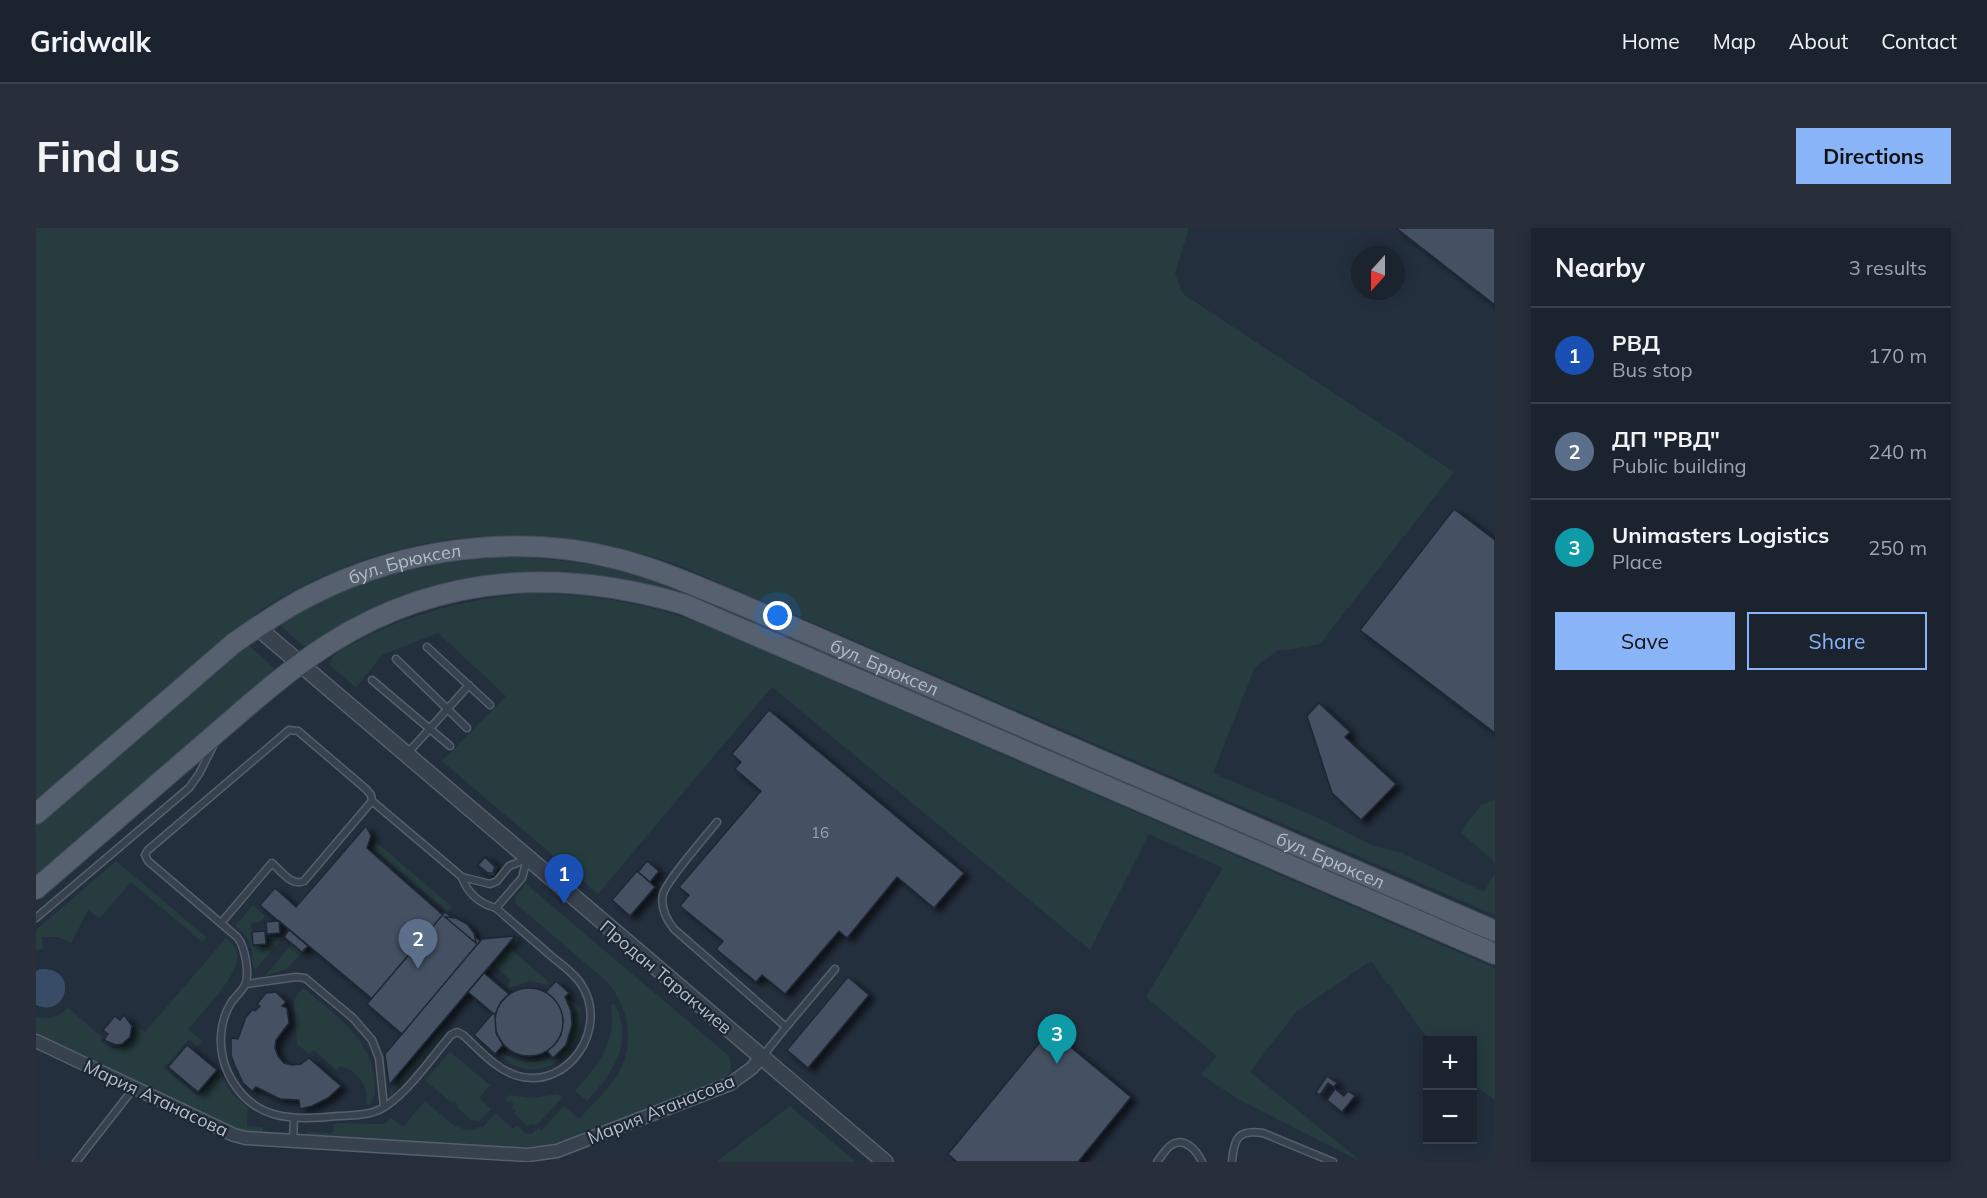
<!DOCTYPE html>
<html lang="en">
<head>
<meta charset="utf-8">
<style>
  :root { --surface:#1b232e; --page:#282f3a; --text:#f1f3f6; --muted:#a0a4aa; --line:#39404a; --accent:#8ab4f8 }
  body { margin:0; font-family:Mulish,sans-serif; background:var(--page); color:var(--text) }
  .controls { position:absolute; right:18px; bottom:18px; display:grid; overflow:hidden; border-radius:0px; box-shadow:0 3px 15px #0003 }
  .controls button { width:54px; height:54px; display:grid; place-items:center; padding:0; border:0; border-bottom:2px solid var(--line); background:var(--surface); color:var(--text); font:30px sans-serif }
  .compass { position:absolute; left:1315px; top:18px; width:54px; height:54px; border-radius:50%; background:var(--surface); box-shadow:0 3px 15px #0003; rotate:201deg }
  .you { position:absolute; left:742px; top:388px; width:21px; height:21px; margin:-15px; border:4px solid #fff; border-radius:50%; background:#1a73e8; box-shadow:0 0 0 9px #1a73e833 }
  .badge { display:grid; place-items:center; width:39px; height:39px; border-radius:50%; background:var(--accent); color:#fff; font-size:20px; font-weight:700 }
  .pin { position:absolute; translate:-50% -50px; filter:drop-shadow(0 2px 3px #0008) }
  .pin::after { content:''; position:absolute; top:32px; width:21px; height:18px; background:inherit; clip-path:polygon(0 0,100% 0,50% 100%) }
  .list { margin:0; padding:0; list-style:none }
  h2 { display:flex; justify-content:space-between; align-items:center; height:78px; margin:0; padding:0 24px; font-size:26px }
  h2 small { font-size:20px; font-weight:400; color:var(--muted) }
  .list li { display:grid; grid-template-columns:39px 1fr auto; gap:18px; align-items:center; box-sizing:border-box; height:96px; padding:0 24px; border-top:2px solid var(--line) }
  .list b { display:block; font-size:22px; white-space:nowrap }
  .list p { margin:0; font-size:20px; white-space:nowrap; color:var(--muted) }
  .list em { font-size:20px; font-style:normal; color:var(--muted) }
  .actions { display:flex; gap:12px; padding:18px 24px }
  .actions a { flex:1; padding:14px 0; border:2px solid var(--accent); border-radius:0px; text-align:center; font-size:21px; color:var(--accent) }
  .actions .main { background:var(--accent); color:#111 }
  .map { position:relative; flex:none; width:1459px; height:934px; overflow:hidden; border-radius:0px }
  header { display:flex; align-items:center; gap:36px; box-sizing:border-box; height:84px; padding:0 30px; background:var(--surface); border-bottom:2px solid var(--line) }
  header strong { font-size:28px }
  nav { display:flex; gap:33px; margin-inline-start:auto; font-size:21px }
  .intro { display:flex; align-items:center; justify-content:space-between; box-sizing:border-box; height:144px; padding:0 36px }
  h1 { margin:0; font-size:42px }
  .button { padding:15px 27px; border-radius:0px; background:var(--accent); color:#111; font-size:21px; font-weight:700 }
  main { display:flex; gap:36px; padding:0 36px }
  aside { flex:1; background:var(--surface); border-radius:0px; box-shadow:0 3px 15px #0003 }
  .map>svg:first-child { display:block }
  .green { fill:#263c3f }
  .water { fill:#394c67 }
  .building { fill:#455162; stroke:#1f2835; stroke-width:1.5; filter:url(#shadow) }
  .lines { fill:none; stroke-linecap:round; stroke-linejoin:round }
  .service-casing { stroke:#565f6c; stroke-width:9 }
  .minor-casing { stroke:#565f6c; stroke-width:15 }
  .tertiary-casing { stroke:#565f6c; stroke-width:18 }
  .primary-casing { stroke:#414a57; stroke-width:22 }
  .service { stroke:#38414e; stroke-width:6 }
  .minor { stroke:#38414e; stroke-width:12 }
  .tertiary { stroke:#38414e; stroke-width:15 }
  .primary { stroke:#56606e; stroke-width:20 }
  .labels { text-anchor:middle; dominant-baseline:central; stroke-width:4.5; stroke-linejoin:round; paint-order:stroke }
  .number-label { font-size:15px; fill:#98a1af }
  .street-label { font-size:18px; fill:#b4bcc9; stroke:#1d2633 }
</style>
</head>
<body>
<header>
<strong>Gridwalk</strong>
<nav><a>Home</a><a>Map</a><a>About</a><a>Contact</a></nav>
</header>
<div class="intro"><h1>Find us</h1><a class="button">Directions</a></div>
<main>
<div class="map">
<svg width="1459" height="934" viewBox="0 0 1459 934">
  <defs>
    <filter id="shadow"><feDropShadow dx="6" dy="4" stdDeviation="3" flood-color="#0009"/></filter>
  </defs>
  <rect width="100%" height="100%" fill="#242f3e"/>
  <g class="green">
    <path d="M0,0h1153l-14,45 8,21 271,178 -134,172 -32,6h-10l-23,17 -42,106 110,47 51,26 28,7 82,39 11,-19v42l-817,-350c-145,-49 -286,-38 -417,45l-225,193z"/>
    <path d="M468,329c57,1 112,9 166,28l575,247 -2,4 -598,-251 -54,-9 -54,-3 -230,73 -5,-1 -21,-19 3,-5c68,-41 142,-60 220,-64z"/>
    <path d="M494,365c59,1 113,9 169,30l796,345v132l-22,-16 -1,-44h-43l-58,-79 -75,51 -46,60 112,90 -126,-64 -35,-24 16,-18 -71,-59 77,-129 -74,-34 -59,116 -318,-263 -174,207 -156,-133 64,-65 -68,-63 -56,22 -26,33 -26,-23c1,-12 13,-16 23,-21 55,-31 114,-45 177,-51z"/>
    <path d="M208,417l6,1 26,24 -240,208v-53z"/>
    <path d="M1459,571v63l-35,-30 21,-27z"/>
    <path d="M340,614l76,65 -4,5 -77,-65z"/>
    <path d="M80,633l90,76 -4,5 -71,-60 -31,36 -12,-8 -17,33 -13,-6h-16l1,12 -7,1v-20z"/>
    <path d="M490,656l203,172c3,9 3,16 -4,23l-179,68 -20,1 -221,-12 2,-4 26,1 1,-8 3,-2 43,1h4l7,-6 12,9 22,-26 30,26 2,-2c8,7 14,7 24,1l1,2 14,-15 17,16 4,-4 8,8 6,1 8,-6 3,2 22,-24 15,13c12,-13 27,-27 37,-42 20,-31 14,-70 -10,-96l-90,-77 -1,-7z"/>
    <path d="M217,677l12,11 -5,6 -9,1 2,24 15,-1 -1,-9h17l-28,32c-6,-6 -3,-11 -4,-19 -2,-10 -8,-18 -17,-24z"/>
    <path d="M190,710c4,4 10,8 11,15 4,22 -36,60 -49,76l14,12 -4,5 -9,-7 -25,29 34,28 22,-25 12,23 16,13 -1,19 16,1v6l-15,-1 -22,-6 -190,-91v-18c13,3 23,0 32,-9l34,29 -2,3c16,16 35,5 34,-16l11,8z"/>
    <path d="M480,710l3,3 -7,9 37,32 -2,3 -17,-4 -21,7 -2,-2 4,-6 -14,-12 -5,5 -5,-4z"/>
    <path d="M256,716l10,8 -15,17 -22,7z"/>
    <path d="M266,761h3c28,25 66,49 69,90 1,10 3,17 -5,26l-3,-1c4,-17 -9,-34 -25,-38l-5,4 -22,-20 -5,4 -12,-10 -4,-43z"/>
    <path d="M530,768l15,13c5,33 -22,65 -57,60 -9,-2 -17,-8 -25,-13l3,-4c25,19 65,10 70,-24 2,-12 -4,-22 -6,-32z"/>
    <path d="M579,776c19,40 -2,68 -28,97l-12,-10c25,-28 41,-47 36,-86z"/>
    <path d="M405,801l1,5 -3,5 -46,55 -4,1 2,-3 -2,-2z"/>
    <path d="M414,824l40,33 -11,13 12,11 -12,12 -8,-1 -14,-13 1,-2 -4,-4 -2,2 -27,-23z"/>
    <path d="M522,866l4,4 -23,25 -4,2 -4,-1 -3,2 -14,-13 2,-2 -4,-4 2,-3 -4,-3 -2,2 -3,-3 5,-5 21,3z"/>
    <path d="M754,878l66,56h-140z"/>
  </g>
  <path class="water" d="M5,741c38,-2 27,50 -5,36v-34z"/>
  <g class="building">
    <path d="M1360,0h99v77z"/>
    <path d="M1418,281l41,31v193l-135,-103z"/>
    <path d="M1283,475l31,29 -5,5 51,47 -35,36 -29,-27 -25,-77z"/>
    <path d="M733,482l195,163 -30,35 -37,-31 -50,61 -8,-7 -54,63 -23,-19 -6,7 -40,-33 7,-8 -43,-35 9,-11 -10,-8 82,-96 -26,-22 6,-7 -9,-8z"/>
    <path d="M330,598l5,10 -4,12 77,68 8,7 11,4 6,10 9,7 4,-5 33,-3 -126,149 -4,-31 22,-26 -128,-107 1,12 -13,1 -1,-12 12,-1 -18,-16 15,-17 21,19z"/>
    <path d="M450,628l11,11 -3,8h-6l-11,-9 1,-1 11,8 5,-1 1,-5 -10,-10z"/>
    <path d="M449,629l10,10 -2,6h-5l-10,-8z"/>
    <path d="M611,633l12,10 -9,11 -12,-10z"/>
    <path d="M601,643l18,16 -25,29 -18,-16z"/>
    <path d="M409,684l35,29 -78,93 -35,-30z"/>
    <path d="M409,689l11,1 11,6 7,9 2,10z"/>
    <path d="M253,702l19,16 -6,6 -18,-15z"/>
    <path d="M229,703l1,13 -13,1 -1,-13z"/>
    <path d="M448,745l25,21 -8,8 -6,13 -27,-23z"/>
    <path d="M812,749l21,18 -61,73 -21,-18z"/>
    <path d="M520,753l13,12 -4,4 6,14 1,14 -6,20 -13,13 -6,-7 8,-7 6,-9 2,-16 -6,-15 -12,-11z"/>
    <circle cx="493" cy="794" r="34"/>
    <path d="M240,764l10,10 -4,4 5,2 2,15 -13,17 -1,8 3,8 6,7 8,2 9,-1 8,-6 32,28 -13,12 -16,8 -12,3 -1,-9 -19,-1 -24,-12 -4,4 -9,-8 -8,-17 -4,-11v-17l7,1 8,-22 7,-8 2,2 5,-5 -3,-2 9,-11z"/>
    <path d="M457,785l2,2 1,18 7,12 -8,9 -21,-19z"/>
    <path d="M88,787l8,11 -2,11 -8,7 -6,1 -10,-4 -2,-2 4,-5 -5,-4 12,-14 5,4z"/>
    <path d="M1014,802l81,67 -53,65h-121l-9,-8z"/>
    <path d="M151,817l30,25 -19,22 -30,-25z"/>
    <path d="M1291,848l10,7 -3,4 -6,-4 -8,12 -4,-3z"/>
    <path d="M1299,861l9,7 4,-5 7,5 -13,16 -15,-12z"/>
  </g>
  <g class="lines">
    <defs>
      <g id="service">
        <path d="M391,419l63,58"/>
        <path d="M360,431l71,69"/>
        <path d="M336,452l78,66"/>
        <path d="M253,502l9,1 68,58 5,6 1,6 90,76c5,16 18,27 34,31 18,16 37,32 55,48 10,8 23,17 30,28 29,43 -12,106 -63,92 -22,-6 -39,-27 -55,-41l-6,-3 -6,3c-19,22 -41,55 -65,71 -15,10 -31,9 -48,10 -46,5 -87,5 -110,-43 -10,-22 -10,-49 3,-70 4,-6 11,-12 14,-18 5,-11 0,-39 -8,-48l-89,-76 -3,-6 3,-5z"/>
        <path d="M371,526l62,-69"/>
        <path d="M681,594c-11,14 -50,58 -54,72 -3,14 3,25 11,35l112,98 -24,30"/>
        <path d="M426,649l28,7 7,-3 12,-15 18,-7"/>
        <path d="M460,680l26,-30 5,-19"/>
        <path d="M0,690l153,-130 10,-14 15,-30"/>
        <path d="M185,695l51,-60c9,8 20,24 32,18l68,-80"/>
        <path d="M210,756l50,-7 9,1 48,40 19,22 7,18 5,49"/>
        <path d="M750,799l49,-58"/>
        <path d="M257,913l1,-22"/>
        <path d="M40,934l58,-74"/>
        <path d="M1121,934c4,-5 8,-12 13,-16 14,-11 27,5 32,16"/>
        <path d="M1196,934c2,-24 6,-33 31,-29l70,29"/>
      </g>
      <path id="minor" d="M0,813l198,94 12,3 282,17 29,-4 173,-67 22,-16 9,-11"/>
      <path id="tertiary" d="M221,399l628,535"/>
      <g id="primary">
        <path id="s1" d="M0,586l198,-171c25,-17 50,-35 77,-48 92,-47 207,-62 307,-36 43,11 83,29 124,46l753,326"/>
        <path d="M0,661c54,-47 108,-93 162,-140 42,-36 84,-75 131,-105 110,-70 231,-76 354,-40l812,350"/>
      </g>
    </defs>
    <use href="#service" class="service-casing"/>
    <use href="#minor" class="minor-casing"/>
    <use href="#tertiary" class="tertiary-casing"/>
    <use href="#primary" class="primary-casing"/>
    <use href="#service" class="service"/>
    <use href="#minor" class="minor"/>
    <use href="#tertiary" class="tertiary"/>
    <use href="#primary" class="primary"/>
  </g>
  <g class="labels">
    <g class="number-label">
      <text x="784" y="604">16</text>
    </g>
    <g class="street-label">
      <text stroke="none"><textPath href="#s1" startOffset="452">бул. Брюксел</textPath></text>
      <text stroke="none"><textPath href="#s1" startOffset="956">бул. Брюксел</textPath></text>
      <text stroke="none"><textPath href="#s1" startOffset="1442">бул. Брюксел</textPath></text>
      <text transform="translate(630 749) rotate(40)">Продан Таракчиев</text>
      <text transform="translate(120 870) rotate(25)">Мария Атанасова</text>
      <text transform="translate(625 881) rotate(-22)">Мария Атанасова</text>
    </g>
  </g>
</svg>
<div class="controls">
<button>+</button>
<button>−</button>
</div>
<svg class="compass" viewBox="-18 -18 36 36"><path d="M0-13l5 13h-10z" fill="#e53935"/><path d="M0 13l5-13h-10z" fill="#a0a4aa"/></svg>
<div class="you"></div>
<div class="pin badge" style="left:528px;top:676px;background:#1a4fb4">1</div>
<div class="pin badge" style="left:382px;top:741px;background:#5c6f8a">2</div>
<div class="pin badge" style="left:1021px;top:836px;background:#0f9aa8">3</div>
</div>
<aside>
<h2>Nearby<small>3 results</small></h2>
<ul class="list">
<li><span class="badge" style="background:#1a4fb4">1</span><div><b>РВД</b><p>Bus stop</p></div><em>170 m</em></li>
<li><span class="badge" style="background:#5c6f8a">2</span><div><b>ДП &quot;РВД&quot;</b><p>Public building</p></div><em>240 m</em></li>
<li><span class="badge" style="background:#0f9aa8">3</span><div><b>Unimasters Logistics</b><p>Place</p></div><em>250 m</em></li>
</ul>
<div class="actions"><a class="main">Save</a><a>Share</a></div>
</aside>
</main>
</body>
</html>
